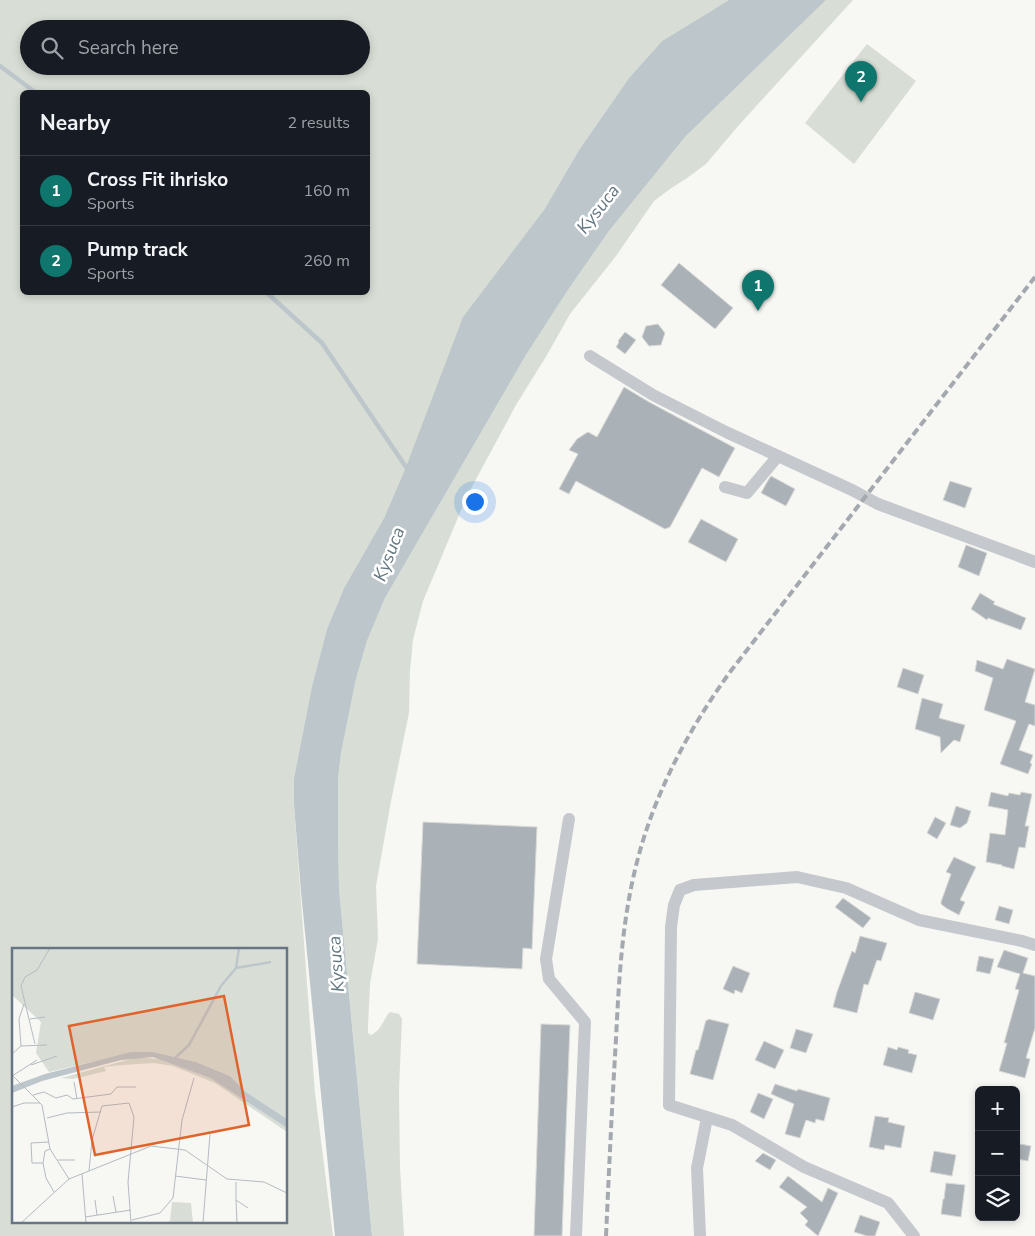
<!DOCTYPE html>
<html lang="en">
<head>
<meta charset="utf-8">
<style>
  :root { --surface:#171b24; --page:#242831; --text:#f1f3f6; --muted:#9ea1a6; --line:#363941; --accent:#0f766e }
  body { margin:0; font-family:"Nunito Sans",sans-serif; background:var(--page); color:var(--text) }
  .controls { position:absolute; right:15px; bottom:15px; display:grid; overflow:hidden; border-radius:8px; box-shadow:0 2px 8px #0003 }
  .controls button { width:45px; height:45px; display:grid; place-items:center; padding:0; border:0; border-bottom:1px solid var(--line); background:var(--surface); color:var(--text); font:25px sans-serif }
  .you { position:absolute; left:474px; top:501px; width:18px; height:18px; margin:-12px; border:4px solid #fff; border-radius:50%; background:#1a73e8; box-shadow:0 0 0 8px #1a73e833 }
  .badge { display:grid; place-items:center; width:32px; height:32px; border-radius:50%; background:var(--accent); color:#fff; font-size:16px; font-weight:700 }
  .pin { position:absolute; translate:-50% -41px; filter:drop-shadow(0 1px 2px #0008) }
  .pin::after { content:''; position:absolute; top:26px; width:18px; height:15px; background:inherit; clip-path:polygon(0 0,100% 0,50% 100%) }
  .list { margin:0; padding:0; list-style:none }
  h2 { display:flex; justify-content:space-between; align-items:center; height:65px; margin:0; padding:0 20px; font-size:21px }
  h2 small { font-size:16px; font-weight:400; color:var(--muted) }
  .list li { display:grid; grid-template-columns:32px 1fr auto; gap:15px; align-items:center; box-sizing:border-box; height:70px; padding:0 20px; border-top:1px solid var(--line) }
  .list b { display:block; font-size:19px; white-space:nowrap }
  .list p { margin:0; font-size:16px; white-space:nowrap; color:var(--muted) }
  .list em { font-size:16px; font-style:normal; color:var(--muted) }
  .icon { flex:none; width:28px; height:28px; fill:none; stroke:currentColor; stroke-width:2; stroke-linecap:round; stroke-linejoin:round }
  .map { position:relative; flex:none; width:1035px; height:1236px; overflow:hidden }
  .search { position:absolute; background:var(--surface); box-shadow:0 2px 8px #0003; left:20px; top:20px; width:350px; height:55px; display:flex; align-items:center; gap:12px; box-sizing:border-box; padding:0 18px; border-radius:28px; color:var(--muted); font-size:19px }
  .panel { position:absolute; background:var(--surface); box-shadow:0 2px 8px #0003; left:20px; top:90px; width:350px; height:205px; border-radius:8px }
  .map>svg:first-child { display:block }
  .green { fill:#d8ded5; fill-rule:evenodd }
  .water { fill:#bdc6cb }
  .lines { fill:none; stroke-linecap:round; stroke-linejoin:round }
  .stream { stroke:#bdc6cb; stroke-width:4.5 }
  .building { fill:#aab1b7; stroke:#d9d9d7 }
  .minor { stroke:#c5c8cc; stroke-width:12 }
  .rail { stroke:#a4a9af; stroke-width:4; stroke-dasharray:8 4; stroke-linecap:butt }
  .labels { text-anchor:middle; dominant-baseline:central; stroke-width:5; stroke-linejoin:round; paint-order:stroke }
  .water-label { font-size:18px; font-style:italic; fill:#637781; stroke:#fff }
  .inset-river { fill:none; stroke:#bdc6cb; stroke-width:2.5 }
  .inset-road { fill:none; stroke:#b4bbc1; stroke-width:1 }
  .view { fill:#e0632c; fill-opacity:0.15; stroke:#e0632c; stroke-width:2.5 }
  .inset-edge { fill:none; stroke:#677585; stroke-width:2.5 }
</style>
</head>
<body>
<div class="map">
<svg width="1035" height="1236" viewBox="0 0 1035 1236">
  <rect width="100%" height="100%" fill="#f7f7f4"/>
  <g class="green">
    <path d="M0,0h729l-67,41 -33,37 -50,72 -35,60 -138,257 -22,51 -40,70 -17,41 -15,57 -18,92v27l21,288 18,143h-333zM29,29h332v37h-332zM22,92h346v200h-346zM14,950h272v272h-272z"/>
    <path d="M826,0h27l-114,125 -33,39 -19,14 -17,11 -16,12 -38,55 -46,58 -23,41 -31,50 -49,91 -44,105 -10,39 -3,30 -1,43 -18,88 -15,85 2,53 -8,45 -2,43v6l3,2c11,-5 12,-16 19,-23l9,2 3,5 -3,71 1,77 4,69h-32l-33,-347 -1,-52v-58l3,-26 15,-74 11,-38 18,-43 141,-243 42,-65 41,-59 76,-94z"/>
    <path d="M867,44l49,37 -62,83 -49,-41z"/>
  </g>
  <path class="water" d="M729,0h97l-141,137 -76,94 -41,59 -42,65 -141,243 -18,43 -11,38 -15,74 -3,26v58l1,52 33,347h-37l-34,-344 -7,-87v-27l18,-92 15,-57 17,-41 40,-70 22,-51 57,-150 81,-107 35,-60 50,-72 33,-37z"/>
  <g class="lines">
    <g class="stream">
      <path d="M0,66l35,26"/>
      <path d="M266,292l56,51 86,127"/>
    </g>
  </g>
  <g class="building">
    <path d="M679,263l54,45 -18,21 -54,-44z"/>
    <path d="M658,324l7,9 -4,12 -12,1 -7,-9 4,-11z"/>
    <path d="M625,332l11,8 -11,14 -9,-7 3,-5 -1,-1z"/>
    <path d="M624,387l25,15 86,46 -16,29 -17,-9 -32,59 -5,2 -89,-48 -7,13 -10,-5 19,-35 -9,-4 8,-11 11,-7 9,5z"/>
    <path d="M771,476l24,13 -9,17 -25,-13 6,-11z"/>
    <path d="M950,481l22,7 -7,20 -22,-8z"/>
    <path d="M701,519l37,20 -12,23 -38,-20z"/>
    <path d="M966,545l21,8 -8,23 -21,-9z"/>
    <path d="M980,593l15,9 -2,2 33,14 -5,12 -33,-12 -1,2 -16,-11z"/>
    <path d="M1007,659l28,10 -10,33 10,3v21l-6,-2 -10,26 14,5 -3,8 2,1 -4,10 -28,-10 16,-43 -32,-11 9,-32 -18,-7 2,-11 26,9z"/>
    <path d="M903,668l21,7 -6,19 -21,-7z"/>
    <path d="M922,698l21,6 -4,14 26,7 -5,17 -6,-2 -13,13 -1,-16 -25,-8z"/>
    <path d="M991,792l17,4 1,-3 11,2 1,-3 11,2 -7,32h4l-4,22 -6,-1 -5,22 -12,-3v-1l-16,-3 4,-29 15,2 3,-25 -20,-4z"/>
    <path d="M956,806l15,5 -4,12 -7,5 -10,-3z"/>
    <path d="M935,817l11,6 -9,16 -10,-6z"/>
    <path d="M423,822l114,5 -5,122 -9,-1 -1,21 -105,-5z"/>
    <path d="M954,857l22,10 -16,33 5,2 -6,13 -13,-7 -5,-4v-2l10,-28 -5,-2z"/>
    <path d="M843,898l28,20 -8,10 -28,-21z"/>
    <path d="M999,906l14,4 -4,14 -14,-4z"/>
    <path d="M860,936l27,7 -6,18 -4,-1 -9,25 -4,-1 -7,29 -24,-6 4,-15 15,-41 3,2z"/>
    <path d="M1004,950l24,8 -5,15 12,3v52l-9,30 4,1 -5,19 -26,-7 8,-28h-3l15,-53 -4,-1 5,-15 -23,-7z"/>
    <path d="M979,956l15,3 -4,15 -14,-3z"/>
    <path d="M733,966l17,7 -8,20 -7,-3 -1,4 -11,-5z"/>
    <path d="M915,992l25,7 -7,21 -24,-7z"/>
    <path d="M708,1019l21,5 -16,56 -23,-6 6,-24h2l8,-30 1,1z"/>
    <path d="M541,1024l29,1 -8,211h-28z"/>
    <path d="M796,1029l17,5 -7,19 -16,-5z"/>
    <path d="M764,1041l20,9 -9,19 -20,-9z"/>
    <path d="M888,1047l9,3 1,-3 11,3 -1,3 9,2 -5,18 -29,-8z"/>
    <path d="M775,1084l22,7 1,-2 32,9 -6,23 -8,-2 -1,4 -9,-3 -6,18 -15,-4 9,-30 -23,-10z"/>
    <path d="M758,1093l15,6 -9,20 -14,-7z"/>
    <path d="M875,1116l14,2 -1,4 17,4 -4,22 -16,-3 -1,5 -15,-3z"/>
    <path d="M1020,1144l11,2 -3,15 -11,-2z"/>
    <path d="M934,1151l22,4 -4,21 -22,-4z"/>
    <path d="M763,1153l13,7 -6,10 -15,-9z"/>
    <path d="M788,1176l34,26 6,-14 10,5 -20,43 -13,-11 3,-4 -8,-8 7,-6 -28,-20z"/>
    <path d="M946,1183l19,2 -4,32 -20,-3 2,-15h1z"/>
    <path d="M860,1215l20,7 -5,14h-8l-13,-4z"/>
  </g>
  <g class="lines">
    <g class="minor">
      <path d="M590,356l63,39 73,37 126,58 26,14 157,58"/>
      <path d="M725,487l22,6 31,-37"/>
      <path d="M569,819l-23,140 3,20 36,43 -9,214"/>
      <path d="M700,1236l-3,-68 10,-50"/>
      <path d="M914,1236l-26,-33 -84,-36 -72,-42 -63,-20 2,-178 3,-22 6,-15 14,-5 103,-8 49,11 73,32 103,21 13,4"/>
    </g>
    <path class="rail" d="M606,1236c3,-66 6,-131 10,-197 3,-61 6,-121 22,-181 18,-68 51,-129 92,-186l305,-395"/>
  </g>
  <g class="labels">
    <g class="water-label">
      <text transform="translate(598 209) rotate(-52)">Kysuca</text>
      <text transform="translate(389 554) rotate(-69)">Kysuca</text>
      <text transform="translate(336 964) rotate(-94)">Kysuca</text>
    </g>
  </g>
  <g transform="translate(12 948)">
    <rect width="275" height="275" fill="#f7f7f4"/>
    <path d="M0,0h275v171l-41,-27 -16,-16 -34,-14 -43,-10h-19l-85,20 -13,-19 5,-31 -29,-27zM126,109l21,2 51,19 77,50v4l-72,-49 -42,-17 -19,-3 -32,2 -18,2 2,4 -33,8 -12,-1zM160,254l19,1 2,20h-28l5,-2z" fill="#d8ded5"/>
    <path d="M119,104h22l43,10 34,14 16,16 41,27v9l-77,-50 -57,-21 -32,3 -79,21 -30,12v-7l33,-12z" fill="#bdc6cb"/>
    <path class="inset-river" d="M224,20l35,-6M163,110l14,-13 32,-59 15,-18 3,-20"/>
    <path class="inset-road" d="M18,71l15,-2M23,96l-14,-58 4,-9 12,-7 13,-22M9,98l26,-1M0,106l9,-8 -2,-27 5,-15M19,117l26,-9M0,127l30,30 8,44 19,30M0,128l25,-16M62,134l3,17M21,147l11,-3 12,6 11,-3 6,4 38,-5 6,-7h19M0,159l12,-4h16M35,170l20,-5 34,-1M37,194l-18,1 1,20h11l2,-12 5,-2M46,212h17M31,215l3,15 8,14M77,223l3,-31 10,-34 27,-3 5,14 -6,65 3,41M70,226l4,49M163,228l31,4M101,248l3,16M83,252l2,15M224,252v-18M73,269l46,-7M120,272l28,-7 13,-15 9,-78 12,-42M9,275l48,-44 82,-33 34,4 42,29 37,3 23,11M191,275l7,-89M225,275l-1,-23 12,8"/>
    <path class="view" d="M212,48l25,129 -154,30 -26,-129z"/>
    <rect width="275" height="275" class="inset-edge"/>
  </g>
</svg>
<div class="controls">
<button>+</button>
<button>−</button>
<button><svg class="icon" aria-label="layers" viewBox="0 0 24 24"><path d="M12 4l9 5-9 5-9-5zM3 14l9 5 9-5"/></svg></button>
</div>
<div class="you"></div>
<div class="pin badge" style="left:758px;top:311px">1</div>
<div class="pin badge" style="left:861px;top:102px">2</div>
<div class="search"><svg class="icon" aria-label="search" viewBox="0 0 24 24"><circle cx="10" cy="10" r="6"/><path d="M15 15l6 6"/></svg>Search here</div>
<section class="panel">
<h2>Nearby<small>2 results</small></h2>
<ul class="list">
<li><span class="badge">1</span><div><b>Cross Fit ihrisko</b><p>Sports</p></div><em>160 m</em></li>
<li><span class="badge">2</span><div><b>Pump track</b><p>Sports</p></div><em>260 m</em></li>
</ul>
</section>
</div>
</body>
</html>
